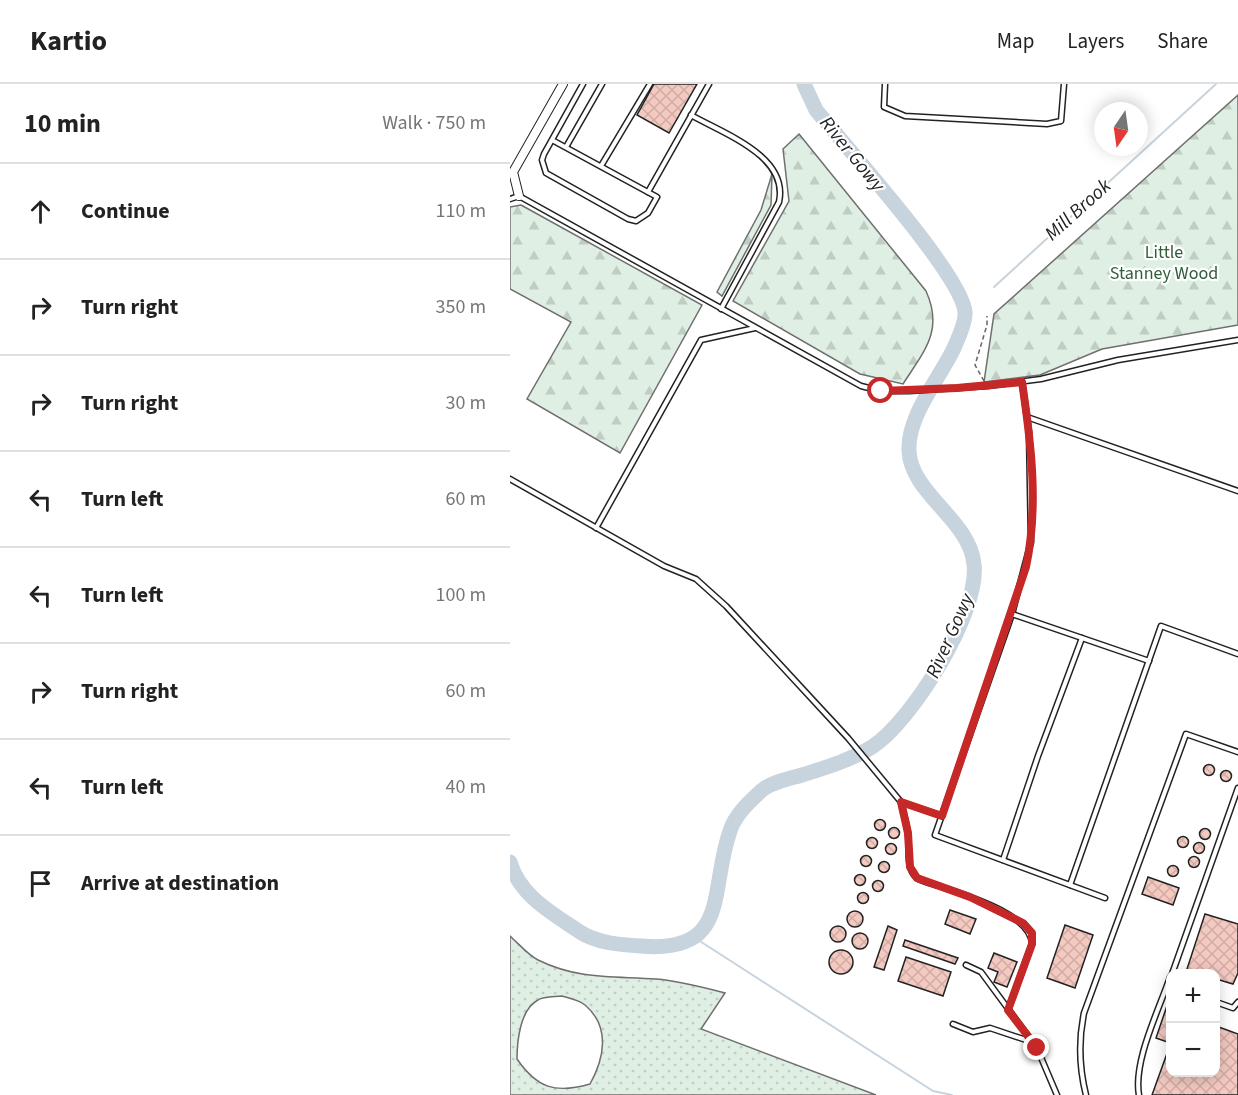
<!DOCTYPE html>
<html lang="en">
<head>
<meta charset="utf-8">
<style>
  :root { --surface:#fff; --page:#f2f2f2; --text:#222; --muted:#767676; --line:#e0e0e0 }
  body { margin:0; font-family:"Source Sans 3",sans-serif; background:var(--page); color:var(--text) }
  .controls { position:absolute; right:18px; bottom:18px; display:grid; overflow:hidden; border-radius:12px; box-shadow:0 3px 15px #0003 }
  .controls button { width:54px; height:54px; display:grid; place-items:center; padding:0; border:0; border-bottom:2px solid var(--line); background:var(--surface); color:var(--text); font:30px sans-serif }
  .compass { position:absolute; left:584px; top:18px; width:54px; height:54px; border-radius:50%; background:var(--surface); box-shadow:0 3px 15px #0003; rotate:193deg }
  .stop { position:absolute; width:18px; height:18px; margin:-14px; border:4px solid #c62828; border-radius:50%; background:#fff }
  .stop.end { background:#c62828; border-color:#fff; box-shadow:0 2px 6px #0008 }
  .list { margin:0; padding:0; list-style:none }
  h2 { display:flex; justify-content:space-between; align-items:center; height:78px; margin:0; padding:0 24px; font-size:26px }
  h2 small { font-size:20px; font-weight:400; color:var(--muted) }
  .list li { display:grid; grid-template-columns:39px 1fr auto; gap:18px; align-items:center; box-sizing:border-box; height:96px; padding:0 24px; border-top:2px solid var(--line) }
  .list b { display:block; font-size:22px; white-space:nowrap }
  .list em { font-size:20px; font-style:normal; color:var(--muted) }
  .icon { flex:none; width:33px; height:33px; fill:none; stroke:currentColor; stroke-width:2; stroke-linecap:round; stroke-linejoin:round }
  .map { position:relative; flex:none; width:728px; height:1011px; overflow:hidden }
  header { display:flex; align-items:center; gap:36px; box-sizing:border-box; height:84px; padding:0 30px; background:var(--surface); border-bottom:2px solid var(--line) }
  header strong { font-size:28px }
  nav { display:flex; gap:33px; margin-inline-start:auto; font-size:21px }
  main { display:flex }
  aside { flex:1; background:var(--surface) }
  .map>svg:first-child { display:block }
  .grass { fill:url(#grass-dots); stroke:#6f6f6f; stroke-width:1.5; fill-rule:evenodd }
  .forest { fill:url(#forest-firs); stroke:#6f6f6f; stroke-width:1.5 }
  .lines { fill:none; stroke-linecap:round; stroke-linejoin:round }
  .stream { stroke:#c7d3dd; stroke-width:2 }
  .river { stroke:#c7d3dd; stroke-width:15 }
  .building { fill:url(#building-cross-hatch); stroke:#222; stroke-width:1.5 }
  .lane-casing { stroke:#222; stroke-width:7 }
  .street-casing { stroke:#222; stroke-width:10 }
  .path { stroke:#646464; stroke-width:1.5; stroke-dasharray:4.5 3; stroke-linecap:butt }
  .lane { stroke:#fff; stroke-width:4 }
  .street { stroke:#fff; stroke-width:8 }
  .route { stroke:#c62828; stroke-width:8 }
  .labels { text-anchor:middle; dominant-baseline:central; stroke-width:4.5; stroke-linejoin:round; paint-order:stroke }
  .park-label { font-size:18px; fill:#2f5e38; stroke:#fff }
  .water-label { font-size:20px; font-style:italic; fill:#222; stroke:#fff }
</style>
</head>
<body>
<header>
<strong>Kartio</strong>
<nav><a>Map</a><a>Layers</a><a>Share</a></nav>
</header>
<main>
<aside>
<h2>10 min<small>Walk · 750 m</small></h2>
<ul class="list">
<li><svg class="icon" aria-label="ahead" viewBox="0 0 24 24"><path d="M12 20V5M6 11l6-6 6 6"/></svg><div><b>Continue</b></div><em>110 m</em></li>
<li><svg class="icon" aria-label="right" viewBox="0 0 24 24"><path d="M7 20v-9h11M14 6l5 5-5 5"/></svg><div><b>Turn right</b></div><em>350 m</em></li>
<li><svg class="icon" aria-label="right" viewBox="0 0 24 24"><path d="M7 20v-9h11M14 6l5 5-5 5"/></svg><div><b>Turn right</b></div><em>30 m</em></li>
<li><svg class="icon" aria-label="left" viewBox="0 0 24 24"><path d="M17 20v-9H6M10 6l-5 5 5 5"/></svg><div><b>Turn left</b></div><em>60 m</em></li>
<li><svg class="icon" aria-label="left" viewBox="0 0 24 24"><path d="M17 20v-9H6M10 6l-5 5 5 5"/></svg><div><b>Turn left</b></div><em>100 m</em></li>
<li><svg class="icon" aria-label="right" viewBox="0 0 24 24"><path d="M7 20v-9h11M14 6l5 5-5 5"/></svg><div><b>Turn right</b></div><em>60 m</em></li>
<li><svg class="icon" aria-label="left" viewBox="0 0 24 24"><path d="M17 20v-9H6M10 6l-5 5 5 5"/></svg><div><b>Turn left</b></div><em>40 m</em></li>
<li><svg class="icon" aria-label="arrive" viewBox="0 0 24 24"><path d="M6 21V4h12l-3 4 3 4H6"/></svg><div><b>Arrive at destination</b></div></li>
</ul>
</aside>
<div class="map">
<svg width="728" height="1011" viewBox="0 0 728 1011">
  <defs>
    <pattern id="grass-dots" width="8" height="8" patternUnits="userSpaceOnUse" patternTransform="scale(1.5)"><rect width="8" height="8" fill="#e0efe3"/><path d="M2 2h.1M6 6h.1" fill="none" stroke="#c0cdc2" stroke-width="1.8" stroke-linecap="round"/></pattern>
    <pattern id="forest-firs" width="22" height="20" patternUnits="userSpaceOnUse" patternTransform="scale(1.5)"><rect width="22" height="20" fill="#e0efe3"/><path d="M5 1l3.5 6h-7zM16 11l3.5 6h-7z" fill="#c0cdc2"/></pattern>
    <pattern id="building-cross-hatch" width="8" height="8" patternUnits="userSpaceOnUse" patternTransform="scale(1.5)"><rect width="8" height="8" fill="#f3c9c0"/><path d="M0 0l8 8M0 8l8-8" fill="none" stroke="#d0aca5"/></pattern>
  </defs>
  <rect width="100%" height="100%" fill="#fff"/>
  <path class="grass" d="M0,852c8,7 18,19 28,24 41,20 75,16 118,19 24,2 46,8 69,14l-24,36 175,66h-366zM52,912c7,2 17,4 23,9 26,22 19,54 5,79 -35,10 -53,4 -73,-25 0,-17 3,-50 21,-59 6,-4 17,-3 24,-4z"/>
  <g class="forest">
    <path d="M728,11v230l-136,24 -62,26 -56,7 10,-68z"/>
    <path d="M289,50l127,157c18,40 -2,60 -23,93l-43,-10 -127,-73 56,-100 -6,-52z"/>
    <path d="M262,90l-1,31 -49,91 -5,-4 44,-82z"/>
    <path d="M11,121l181,100 -82,148 -93,-54 44,-77 -61,-33v-82z"/>
  </g>
  <g class="lines">
    <g class="stream">
      <path d="M484,203l222,-203"/>
      <path d="M185,854l238,153 19,4"/>
    </g>
    <path class="river" d="M0,778c10,34 42,51 70,70 17,11 41,13 61,14 90,8 68,-56 89,-115 5,-16 19,-29 31,-40 10,-9 28,-12 41,-16 22,-7 49,-15 70,-28 40,-26 108,-135 102,-183 -4,-44 -63,-70 -65,-113 -2,-35 31,-73 45,-103 4,-9 12,-26 11,-36 -3,-37 -120,-166 -149,-202l-12,-26"/>
  </g>
  <g class="building">
    <path d="M144,0h43l-28,49 -32,-18z"/>
    <circle cx="699" cy="686" r="5.5"/>
    <circle cx="716" cy="692" r="5.5"/>
    <circle cx="370" cy="741" r="5.5"/>
    <circle cx="384" cy="749" r="5.5"/>
    <circle cx="695" cy="750" r="5.5"/>
    <circle cx="673" cy="758" r="5.5"/>
    <circle cx="362" cy="759" r="5.5"/>
    <circle cx="689" cy="764" r="5.5"/>
    <circle cx="381" cy="765" r="5.5"/>
    <circle cx="356" cy="777" r="5.5"/>
    <circle cx="684" cy="778" r="5.5"/>
    <circle cx="374" cy="783" r="5.5"/>
    <circle cx="663" cy="787" r="5.5"/>
    <circle cx="350" cy="796" r="5.5"/>
    <path d="M638,793l31,11 -6,17 -31,-11z"/>
    <circle cx="368" cy="802" r="5.5"/>
    <circle cx="353" cy="814" r="5.5"/>
    <path d="M440,826l26,9 -6,15 -25,-10z"/>
    <circle cx="345" cy="835" r="8"/>
    <path d="M695,830l33,10v49l-5,11 -17,-5v-5h-16l-13,-5z"/>
    <path d="M555,841l28,10 -18,53 -28,-10z"/>
    <circle cx="328" cy="850" r="8"/>
    <path d="M378,842l9,4 -13,40 -10,-3z"/>
    <circle cx="350" cy="857" r="8"/>
    <path d="M395,856l53,18 -3,6 -52,-18z"/>
    <circle cx="331" cy="878" r="12"/>
    <path d="M484,869l23,9 -10,25 -13,-5 4,-10 -10,-4z"/>
    <path d="M396,873l45,15 -8,24 -45,-15z"/>
    <path d="M660,913v46l-14,-5z"/>
    <path d="M706,942l22,8v61h-86l18,-50v27h46z"/>
  </g>
  <g class="lines">
    <defs>
      <g id="lane">
        <path d="M375,0l-1,23 21,9 142,8 14,-3 3,-37"/>
        <path d="M181,31c33,19 98,41 88,87l-58,107"/>
        <path d="M42,56l105,57 -9,16 -12,8 -8,-2 -82,-46 -4,-13 2,-6 39,-70"/>
        <path d="M56,63l36,-63"/>
        <path d="M91,82l49,-82"/>
        <path d="M138,108l61,-108"/>
        <path d="M0,115l9,-3 342,190 20,5h28l79,-5 53,-7 77,-19 120,-20"/>
        <path d="M517,333l211,74"/>
        <path d="M0,395l154,87 32,13 30,27 122,132 53,64"/>
        <path d="M86,444l105,-188 54,-12"/>
        <path d="M502,530l19,-72 -2,-110 -7,-50"/>
        <path d="M432,732l-41,-14c2,11 6,21 7,32 2,13 -3,35 9,44 6,4 16,6 22,8 26,9 92,28 93,58l-24,66"/>
        <path d="M493,776l35,-104 44,-118"/>
        <path d="M560,801l91,-259 77,28"/>
        <path d="M595,814l-170,-63 77,-221 137,47"/>
        <path d="M456,881l15,7 56,76 20,47"/>
        <path d="M662,890l66,-186"/>
        <path d="M706,918l17,6 5,-6"/>
        <path d="M443,940l20,8 17,-4 42,14"/>
        <path d="M576,1011c-7,-28 -8,-53 -2,-82l102,-279 52,18"/>
        <path d="M629,1011c-6,-34 20,-85 31,-118"/>
      </g>
      <path id="street" d="M9,112l-6,-24 50,-88"/>
    </defs>
    <use href="#lane" class="lane-casing"/>
    <use href="#street" class="street-casing"/>
    <path class="path" d="M474,297l-9,-16 12,-40v-9"/>
    <use href="#lane" class="lane"/>
    <use href="#street" class="street"/>
  </g>
  <g class="lines">
    <path class="route" d="M371,307l76,-3 65,-6c9,60 17,124 4,185l-84,249 -41,-14 7,31 2,34 7,11 53,19 53,26 9,10v11l-24,66 29,38"/>
  </g>
  <g class="labels">
    <g class="park-label">
      <text x="654" y="168">Little<tspan x="654" dy="21">Stanney Wood</tspan></text>
    </g>
    <g class="water-label">
      <text transform="translate(342 70) rotate(51)">River Gowy</text>
      <text transform="translate(568 126) rotate(-42)">Mill Brook</text>
      <text transform="translate(440 552) rotate(-66)">River Gowy</text>
    </g>
  </g>
</svg>
<div class="controls">
<button>+</button>
<button>−</button>
</div>
<svg class="compass" viewBox="-18 -18 36 36"><path d="M0-13l5 13h-10z" fill="#e53935"/><path d="M0 13l5-13h-10z" fill="#767676"/></svg>
<div class="stop" style="left:371px;top:307px"></div>
<div class="stop end" style="left:527px;top:964px"></div>
</div>
</main>
</body>
</html>
